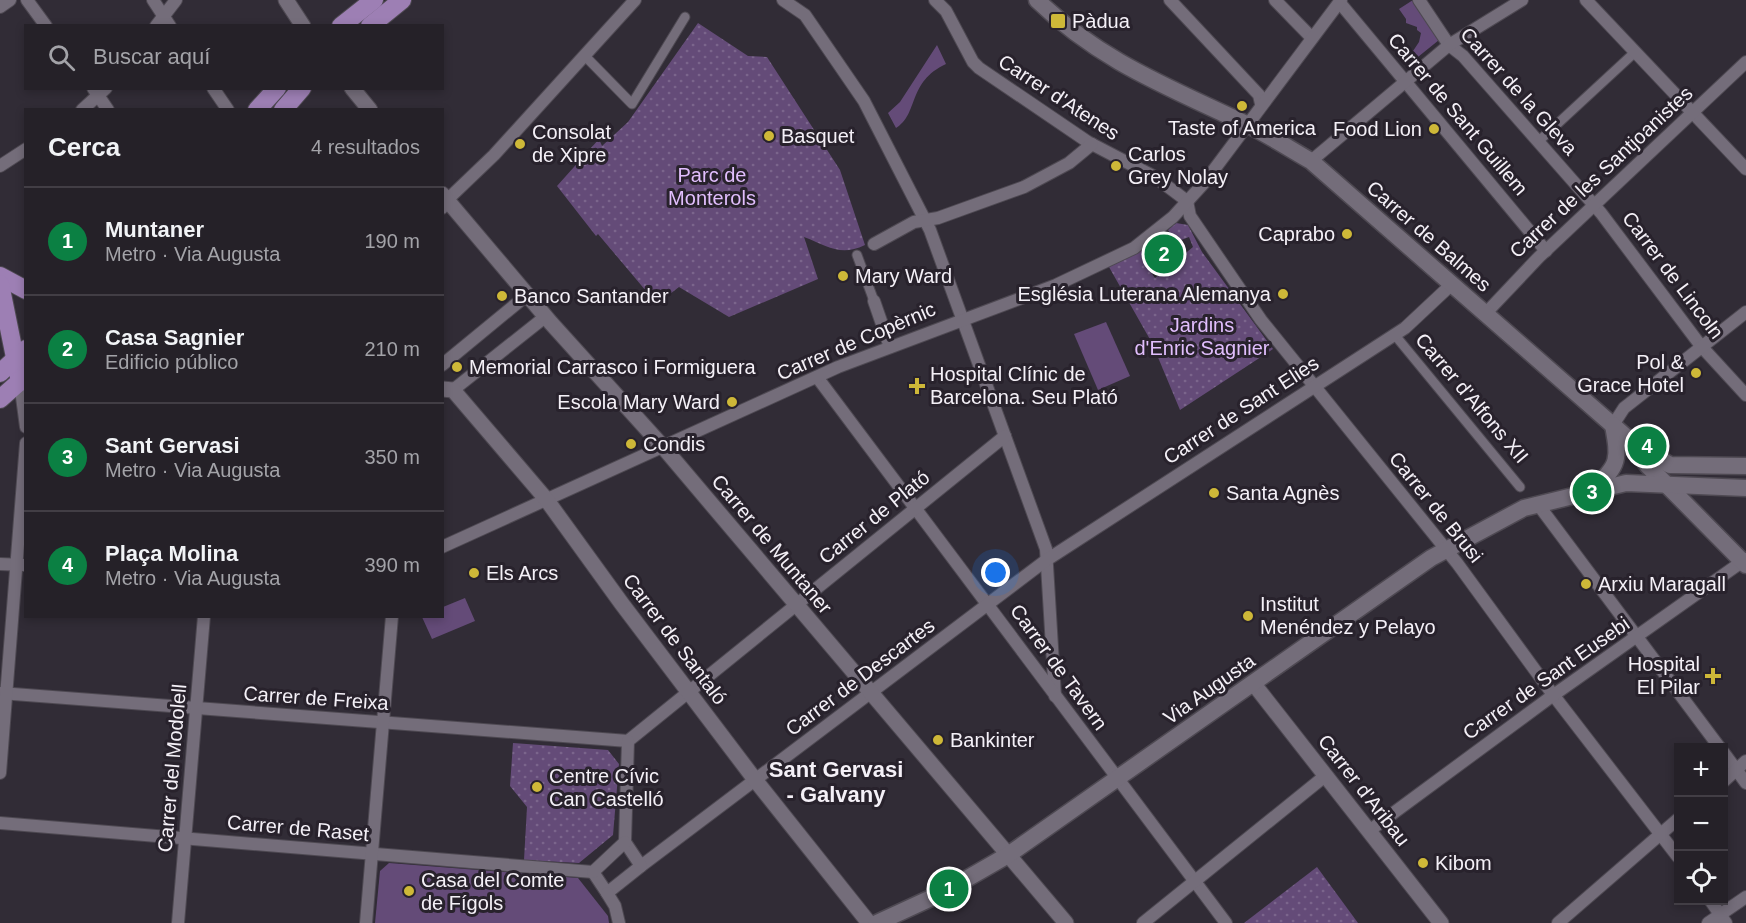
<!DOCTYPE html>
<html lang="es">
<head>
<meta charset="utf-8">
<style>
  :root { --surface:#252128; --page:#312e34; --text:#f1f3f6; --muted:#a3a3a8; --line:#423e45; --accent:#0b8043 }
  body { margin:0; font-family:Arial,sans-serif; background:var(--page); color:var(--text) }
  .controls { position:absolute; right:18px; bottom:18px; display:grid; overflow:hidden; border-radius:0px; box-shadow:0 3px 9px #0003 }
  .controls button { width:54px; height:54px; display:grid; place-items:center; padding:0; border:0; border-bottom:2px solid var(--line); background:var(--surface); color:var(--text); font:30px sans-serif }
  .you { position:absolute; left:996px; top:573px; width:21px; height:21px; margin:-15px; border:4px solid #fff; border-radius:50%; background:#1a73e8; box-shadow:0 0 0 9px #1a73e833 }
  .badge { display:grid; place-items:center; width:39px; height:39px; border-radius:50%; background:var(--accent); color:#fff; font-size:20px; font-weight:700 }
  .pin { position:absolute; translate:-50% -50%; border:3px solid #fff; box-shadow:0 2px 6px #0006 }
  .list { margin:0; padding:0; list-style:none }
  h2 { display:flex; justify-content:space-between; align-items:center; height:78px; margin:0; padding:0 24px; font-size:26px }
  h2 small { font-size:20px; font-weight:400; color:var(--muted) }
  .list li { display:grid; grid-template-columns:39px 1fr auto; gap:18px; align-items:center; box-sizing:border-box; height:108px; padding:0 24px; border-top:2px solid var(--line) }
  .list b { display:block; font-size:22px; white-space:nowrap }
  .list p { margin:0; font-size:20px; white-space:nowrap; color:var(--muted) }
  .list em { font-size:20px; font-style:normal; color:var(--muted) }
  .icon { flex:none; width:33px; height:33px; fill:none; stroke:currentColor; stroke-width:2; stroke-linecap:round; stroke-linejoin:round }
  .map { position:relative; flex:none; width:1746px; height:923px; overflow:hidden }
  .search { position:absolute; background:var(--surface); box-shadow:0 3px 9px #0003; left:24px; top:24px; width:420px; height:66px; display:flex; align-items:center; gap:15px; box-sizing:border-box; padding:0 21px; border-radius:0px; color:var(--muted); font-size:22px }
  .panel { position:absolute; background:var(--surface); box-shadow:0 3px 9px #0003; left:24px; top:108px; width:420px; height:510px; border-radius:0px }
  .map>svg:first-child { display:block }
  .green { fill:#644b78 }
  .park { fill:url(#park-dots) }
  .lines { fill:none; stroke-linecap:round; stroke-linejoin:round }
  .pedestrian-casing { stroke:#4e4952; stroke-width:11 }
  .minor-casing { stroke:#4e4952; stroke-width:14 }
  .tertiary-casing { stroke:#4e4952; stroke-width:17 }
  .secondary-casing { stroke:#4e4952; stroke-width:19 }
  .primary-casing { stroke:#4e4952; stroke-width:20 }
  .pedestrian { stroke:#746d7a; stroke-width:9 }
  .minor { stroke:#746d7a; stroke-width:12 }
  .tertiary { stroke:#746d7a; stroke-width:15 }
  .secondary { stroke:#746d7a; stroke-width:16 }
  .primary { stroke:#9d7fb4; stroke-width:18 }
  .poi-dot { fill:#ceb838; stroke:#28222c; stroke-width:2 }
  .labels { text-anchor:middle; dominant-baseline:central; stroke-width:6; stroke-linejoin:round; paint-order:stroke }
  .poi-label { font-size:20px; fill:#f4f0f7; stroke:#28222c; text-anchor:start }
  .street-label { font-size:20px; fill:#f4f0f7; stroke:#28222c }
  .park-label { font-size:20px; fill:#e1befd; stroke:#28222c }
  .quarter-label { font-size:22px; font-weight:bold; fill:#f4f0f7; stroke:#28222c }
</style>
</head>
<body>
<div class="map">
<svg width="1746" height="923" viewBox="0 0 1746 923">
  <defs>
    <pattern id="park-dots" width="8" height="8" patternUnits="userSpaceOnUse" patternTransform="scale(1.5)"><rect width="8" height="8" fill="#644b78"/><path d="M2 2h.1M6 6h.1" fill="none" stroke="#7b658c" stroke-width="1.8" stroke-linecap="round"/></pattern>
  </defs>
  <rect width="100%" height="100%" fill="#312c36"/>
  <g class="green">
    <path d="M1413,0l26,40 -31,25 -3,-2 14,-21 2,-9 -4,-3v-3l-11,-4v-4l-7,-10z"/>
    <path d="M937,45l9,19c-39,18 -27,50 -50,64l-8,-15 12,-11z"/>
    <path d="M1106,322l24,54 -32,14 -24,-56z"/>
    <path d="M465,598l10,23 -43,18 -10,-22 20,-1 1,-9z"/>
    <path d="M389,863l189,15 30,38 1,7h-234l5,-52z"/>
  </g>
  <g class="park">
    <path d="M698,23l50,33 19,1 73,113 25,75c-25,12 -37,1 -61,-8l14,42 -89,38 -50,-30 -22,17 -59,-70 -2,2 -39,-50 42,-47 3,7 26,-24z"/>
    <path d="M1176,223l12,2 14,27 71,97 -93,61 -28,-67 -43,-76 48,-28 5,8 -19,8 2,4 -2,2 12,17 38,-31 -4,-10 -13,5 -8,-12z"/>
    <path d="M513,743l95,7 11,14 -6,71 -34,28 -55,-3 3,-53 -17,-21z"/>
    <path d="M1317,867l41,56h-114z"/>
  </g>
  <g class="lines">
    <defs>
      <g id="pedestrian">
        <path d="M585,56l47,48 53,-87"/>
        <path d="M1541,139l92,-85"/>
        <path d="M857,255l17,46"/>
        <path d="M1394,334l126,153"/>
      </g>
      <g id="minor">
        <path d="M27,0l19,26"/>
        <path d="M153,0l17,26"/>
        <path d="M783,0l22,15 59,86 66,129 116,319 9,147"/>
        <path d="M935,0l11,11 27,51 6,6 109,74 67,35 32,24 3,15 71,104 196,243 94,129 127,165"/>
        <path d="M1170,0l89,95 2,9"/>
        <path d="M1275,0l37,38"/>
        <path d="M1419,0l30,45 14,11 138,157 100,133 45,49"/>
        <path d="M1586,0l160,169"/>
        <path d="M1340,3l206,248"/>
        <path d="M0,7l10,-7"/>
        <path d="M156,26l20,-26"/>
        <path d="M93,88l15,22"/>
        <path d="M213,88l15,22"/>
        <path d="M82,110l24,-22"/>
        <path d="M1311,161l138,-116 73,-45"/>
        <path d="M0,166l26,-17"/>
        <path d="M442,208l5,-8 47,-45 141,-155"/>
        <path d="M874,244l40,-22 24,-4 86,-31 45,-24 23,-19"/>
        <path d="M874,301l16,46"/>
        <path d="M1486,313l53,-56 207,-195"/>
        <path d="M442,365l85,-70"/>
        <path d="M817,377l409,546"/>
        <path d="M20,382l6,45"/>
        <path d="M453,390l92,-73"/>
        <path d="M1613,425l11,-17 122,-96"/>
        <path d="M1537,503l183,245"/>
        <path d="M442,547l396,-180 218,-82 78,-37 39,-31 31,-34 137,-183"/>
        <path d="M0,564l24,1"/>
        <path d="M0,693l628,48"/>
        <path d="M628,741l377,-305"/>
        <path d="M1724,753l22,30"/>
        <path d="M0,773l26,-330"/>
        <path d="M1724,781l22,-20"/>
        <path d="M0,823l593,49"/>
        <path d="M1369,831l179,-132 198,-140"/>
        <path d="M625,842l3,-101"/>
        <path d="M641,866l404,-305 360,-233 47,-44"/>
        <path d="M593,872l14,21 34,-27 -16,-24"/>
        <path d="M593,872l32,-30"/>
        <path d="M607,893l8,13 4,17"/>
        <path d="M1710,900l16,23"/>
        <path d="M178,923l26,-307"/>
        <path d="M366,923l26,-307"/>
        <path d="M1143,923l182,-147"/>
        <path d="M1558,923l120,-104"/>
        <path d="M1708,923l38,-26"/>
      </g>
      <g id="tertiary">
        <path d="M286,0l17,26"/>
        <path d="M352,88l18,22"/>
        <path d="M442,194l109,129 113,125 402,475"/>
        <path d="M442,389l11,1 93,109 76,105 134,177 113,142"/>
        <path d="M1253,683l188,240"/>
      </g>
      <g id="secondary">
        <path d="M1037,0c64,62 132,87 211,125 22,11 42,24 63,36l321,281 15,23 99,100"/>
        <path d="M1634,444l36,21 76,1"/>
        <path d="M1593,488c27,-22 26,-30 20,-63"/>
        <path d="M877,923l65,-30 66,-38 423,-297 93,-50 102,-25 120,5"/>
      </g>
      <g id="primary">
        <path d="M341,26l33,-26"/>
        <path d="M370,26l32,-26"/>
        <path d="M257,110l20,-22"/>
        <path d="M283,110l19,-22"/>
        <path d="M0,276l26,14"/>
        <path d="M0,284l20,98"/>
        <path d="M0,373l26,-24"/>
        <path d="M0,399l26,-23"/>
      </g>
    </defs>
    <use href="#pedestrian" class="pedestrian-casing"/>
    <use href="#minor" class="minor-casing"/>
    <use href="#tertiary" class="tertiary-casing"/>
    <use href="#secondary" class="secondary-casing"/>
    <use href="#primary" class="primary-casing"/>
    <use href="#pedestrian" class="pedestrian"/>
    <use href="#minor" class="minor"/>
    <use href="#tertiary" class="tertiary"/>
    <use href="#secondary" class="secondary"/>
    <use href="#primary" class="primary"/>
  </g>
  <g class="poi-dot">
    <rect x="1050" y="13" width="16" height="16" rx="3"/>
    <circle cx="1242" cy="106" r="6"/>
    <circle cx="1434" cy="129" r="6"/>
    <circle cx="769" cy="136" r="6"/>
    <circle cx="520" cy="144" r="6"/>
    <circle cx="1116" cy="166" r="6"/>
    <circle cx="1347" cy="234" r="6"/>
    <circle cx="843" cy="276" r="6"/>
    <circle cx="1283" cy="294" r="6"/>
    <circle cx="502" cy="296" r="6"/>
    <circle cx="457" cy="367" r="6"/>
    <circle cx="1696" cy="373" r="6"/>
    <path d="M914 377h6v6h6v6h-6v6h-6v-6h-6v-6h6z"/>
    <circle cx="732" cy="402" r="6"/>
    <circle cx="631" cy="444" r="6"/>
    <circle cx="1214" cy="493" r="6"/>
    <circle cx="474" cy="573" r="6"/>
    <circle cx="1586" cy="584" r="6"/>
    <circle cx="1248" cy="616" r="6"/>
    <path d="M1710 667h6v6h6v6h-6v6h-6v-6h-6v-6h6z"/>
    <circle cx="938" cy="740" r="6"/>
    <circle cx="537" cy="787" r="6"/>
    <circle cx="1423" cy="863" r="6"/>
    <circle cx="409" cy="891" r="6"/>
  </g>
  <g class="labels">
    <g class="poi-label">
      <text x="1072" y="21">Pàdua</text>
      <text x="1242" y="128" text-anchor="middle">Taste of America</text>
      <text x="1422" y="129" text-anchor="end">Food Lion</text>
      <text x="532" y="132">Consolat<tspan x="532" dy="23">de Xipre</tspan></text>
      <text x="781" y="136">Basquet</text>
      <text x="1128" y="154">Carlos<tspan x="1128" dy="23">Grey Nolay</tspan></text>
      <text x="1335" y="234" text-anchor="end">Caprabo</text>
      <text x="855" y="276">Mary Ward</text>
      <text x="1271" y="294" text-anchor="end">Església Luterana Alemanya</text>
      <text x="514" y="296">Banco Santander</text>
      <text x="1684" y="362" text-anchor="end">Pol &amp;<tspan x="1684" dy="23">Grace Hotel</tspan></text>
      <text x="469" y="367">Memorial Carrasco i Formiguera</text>
      <text x="930" y="374">Hospital Clínic de<tspan x="930" dy="23">Barcelona. Seu Plató</tspan></text>
      <text x="720" y="402" text-anchor="end">Escola Mary Ward</text>
      <text x="643" y="444">Condis</text>
      <text x="1226" y="493">Santa Agnès</text>
      <text x="486" y="573">Els Arcs</text>
      <text x="1598" y="584">Arxiu Maragall</text>
      <text x="1260" y="604">Institut<tspan x="1260" dy="23">Menéndez y Pelayo</tspan></text>
      <text x="1700" y="664" text-anchor="end">Hospital<tspan x="1700" dy="23">El Pilar</tspan></text>
      <text x="950" y="740">Bankinter</text>
      <text x="549" y="776">Centre Cívic<tspan x="549" dy="23">Can Castelló</tspan></text>
      <text x="1435" y="863">Kibom</text>
      <text x="421" y="880">Casa del Comte<tspan x="421" dy="23">de Fígols</tspan></text>
    </g>
    <g class="street-label">
      <text transform="translate(1519 91) rotate(48)">Carrer de la Gleva</text>
      <text transform="translate(1059 97) rotate(33)">Carrer d'Atenes</text>
      <text transform="translate(1458 114) rotate(50)">Carrer de Sant Guillem</text>
      <text transform="translate(1601 172) rotate(-43)">Carrer de les Santjoanistes</text>
      <text transform="translate(1429 236) rotate(41)">Carrer de Balmes</text>
      <text transform="translate(1673 275) rotate(53)">Carrer de Lincoln</text>
      <text transform="translate(856 341) rotate(-23)">Carrer de Copèrnic</text>
      <text transform="translate(1472 398) rotate(50)">Carrer d'Alfons XII</text>
      <text transform="translate(1241 410) rotate(-33)">Carrer de Sant Elies</text>
      <text transform="translate(1436 507) rotate(51)">Carrer de Brusi</text>
      <text transform="translate(874 517) rotate(-39)">Carrer de Plató</text>
      <text transform="translate(772 544) rotate(50)">Carrer de Muntaner</text>
      <text transform="translate(675 639) rotate(53)">Carrer de Santaló</text>
      <text transform="translate(1059 667) rotate(54)">Carrer de Tavern</text>
      <text transform="translate(860 677) rotate(-37)">Carrer de Descartes</text>
      <text transform="translate(1546 678) rotate(-35)">Carrer de Sant Eusebi</text>
      <text transform="translate(1209 689) rotate(-35)">Via Augusta</text>
      <text transform="translate(316 698) rotate(4)">Carrer de Freixa</text>
      <text transform="translate(172 768) rotate(-85)">Carrer del Modolell</text>
      <text transform="translate(1364 790) rotate(52)">Carrer d'Aribau</text>
      <text transform="translate(298 828) rotate(5)">Carrer de Raset</text>
    </g>
    <g class="park-label">
      <text x="712" y="175">Parc de<tspan x="712" dy="23">Monterols</tspan></text>
      <text x="1202" y="325">Jardins<tspan x="1202" dy="23">d'Enric Sagnier</tspan></text>
    </g>
    <g class="quarter-label">
      <text x="836" y="769">Sant Gervasi<tspan x="836" dy="25">- Galvany</tspan></text>
    </g>
  </g>
</svg>
<div class="controls">
<button>+</button>
<button>−</button>
<button><svg class="icon" aria-label="locate" viewBox="0 0 24 24"><circle cx="12" cy="12" r="6"/><path d="M12 2v4M12 18v4M2 12h4M18 12h4"/></svg></button>
</div>
<div class="you"></div>
<div class="pin badge" style="left:949px;top:889px">1</div>
<div class="pin badge" style="left:1164px;top:254px">2</div>
<div class="pin badge" style="left:1592px;top:492px">3</div>
<div class="pin badge" style="left:1647px;top:446px">4</div>
<div class="search"><svg class="icon" aria-label="search" viewBox="0 0 24 24"><circle cx="10" cy="10" r="6"/><path d="M15 15l6 6"/></svg>Buscar aquí</div>
<section class="panel">
<h2>Cerca<small>4 resultados</small></h2>
<ul class="list">
<li><span class="badge">1</span><div><b>Muntaner</b><p>Metro · Via Augusta</p></div><em>190 m</em></li>
<li><span class="badge">2</span><div><b>Casa Sagnier</b><p>Edificio público</p></div><em>210 m</em></li>
<li><span class="badge">3</span><div><b>Sant Gervasi</b><p>Metro · Via Augusta</p></div><em>350 m</em></li>
<li><span class="badge">4</span><div><b>Plaça Molina</b><p>Metro · Via Augusta</p></div><em>390 m</em></li>
</ul>
</section>
</div>
</body>
</html>
